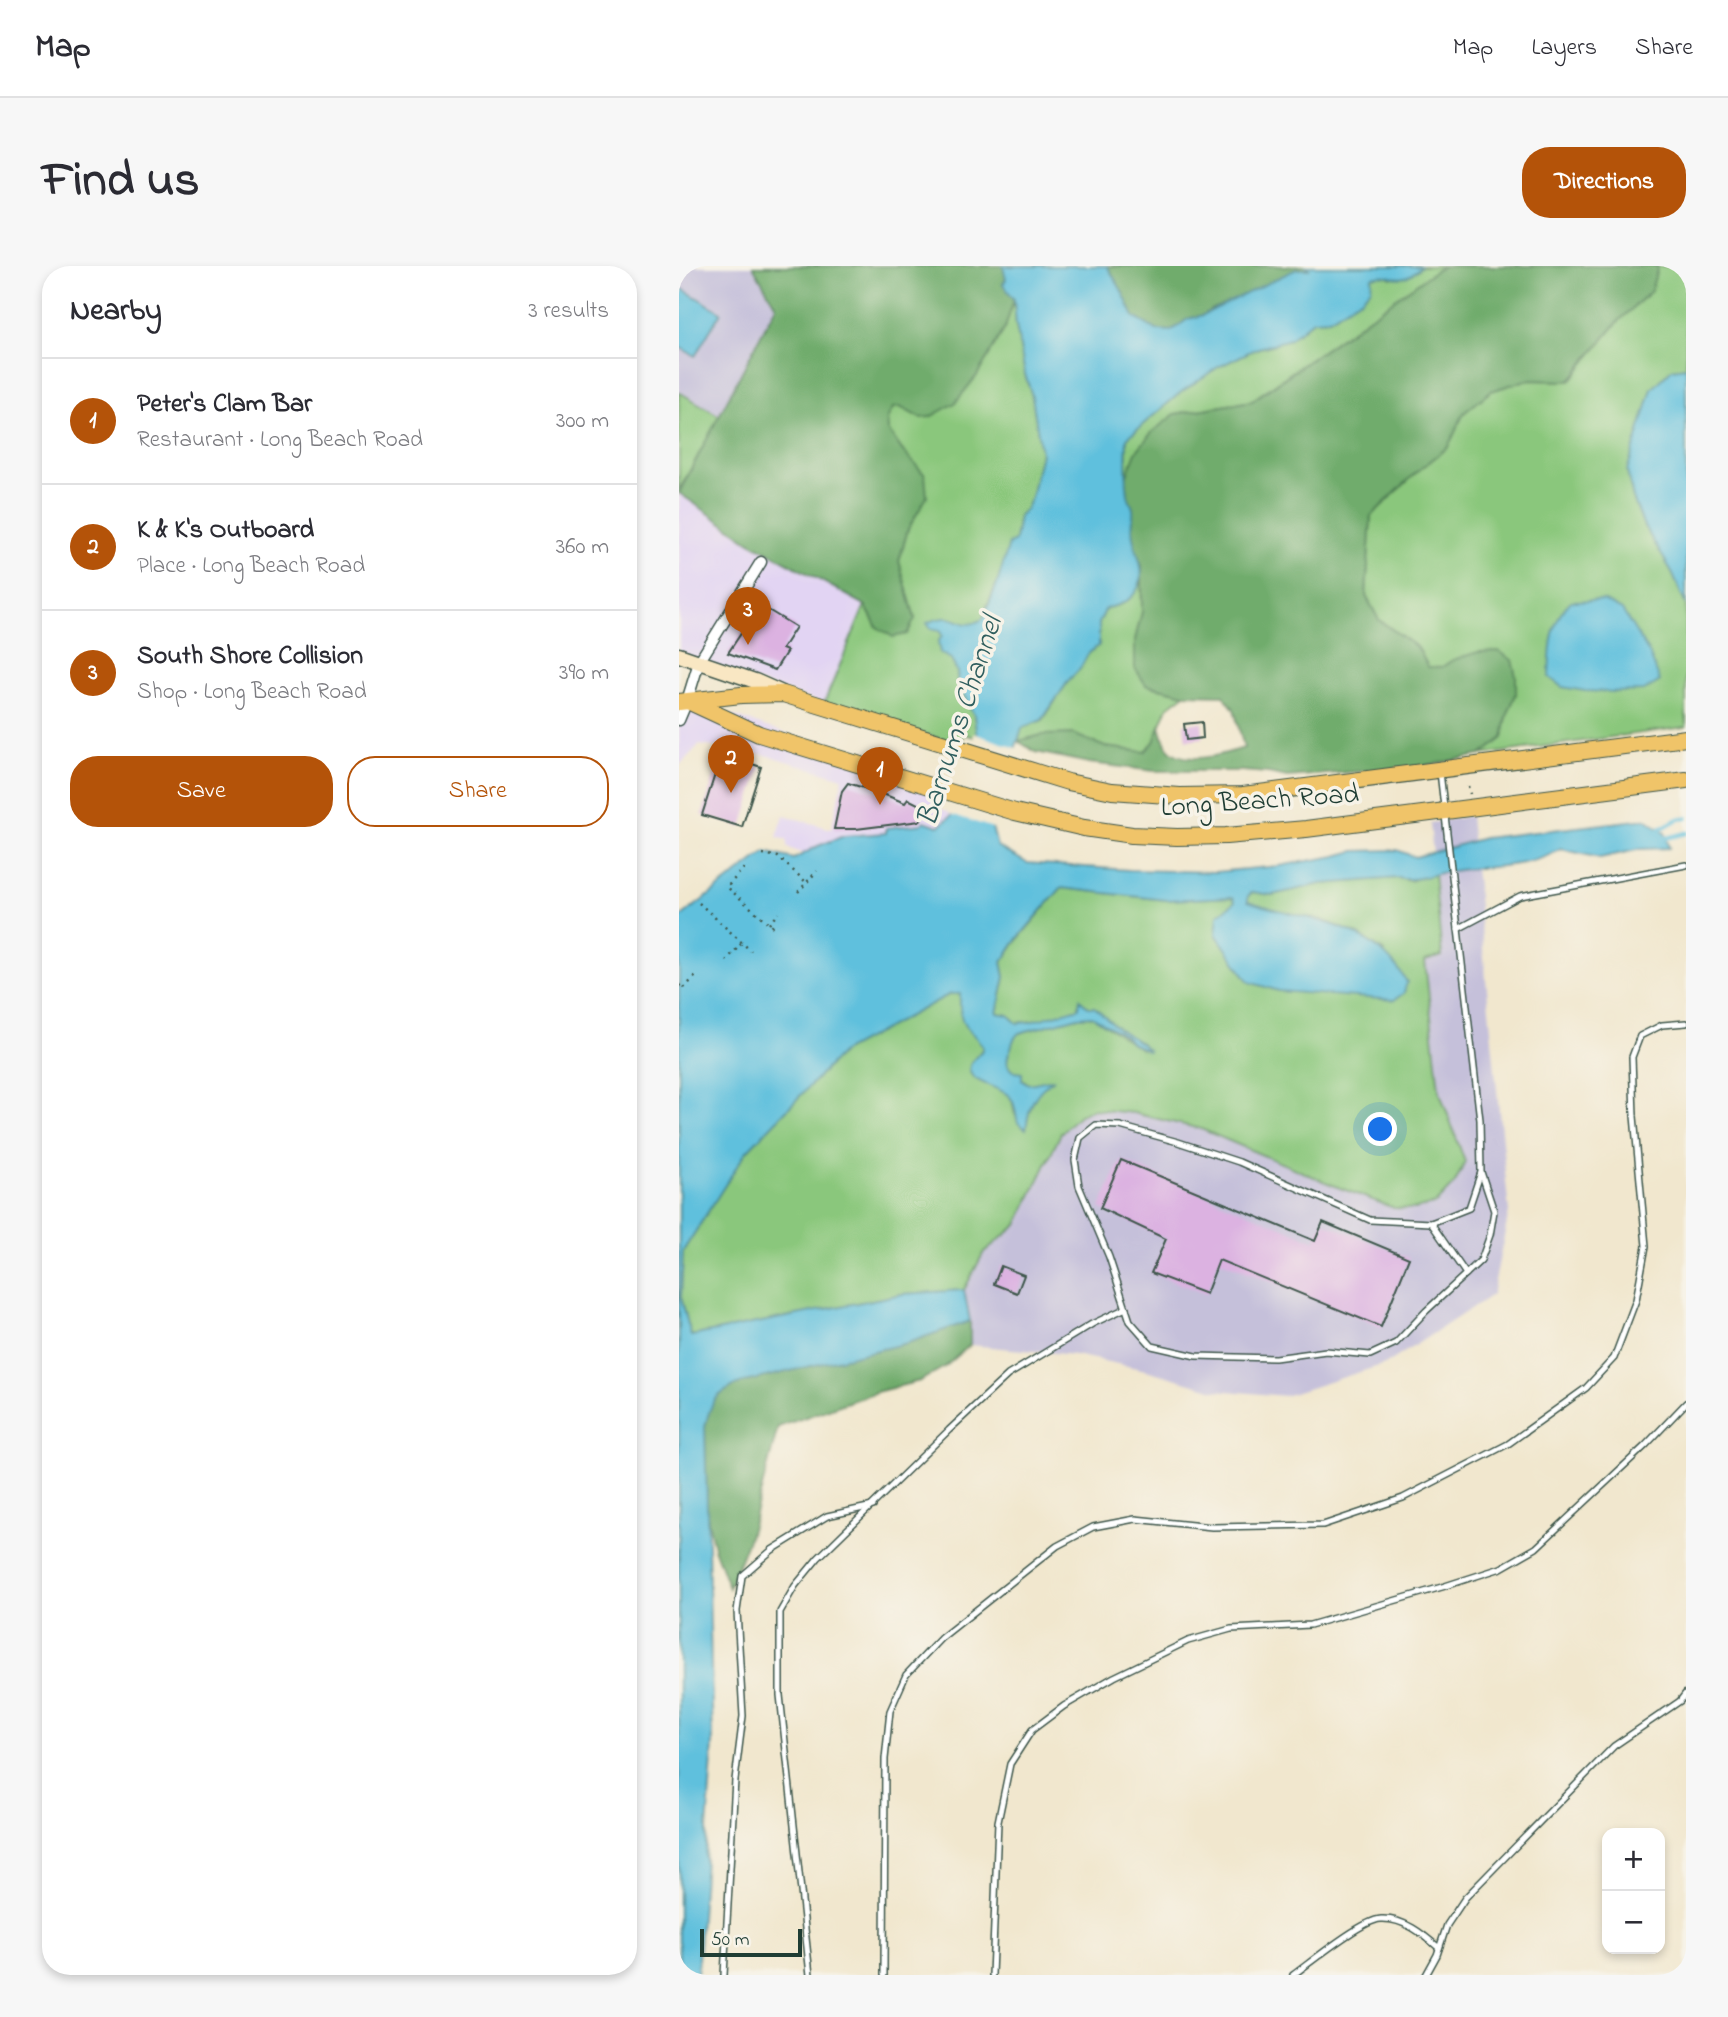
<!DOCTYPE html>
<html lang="en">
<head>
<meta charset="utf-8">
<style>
  :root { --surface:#fff; --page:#f7f7f7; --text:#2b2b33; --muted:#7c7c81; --line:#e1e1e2; --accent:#b45309 }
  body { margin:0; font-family:"Indie Flower",sans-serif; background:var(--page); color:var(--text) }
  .controls { position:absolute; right:21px; bottom:21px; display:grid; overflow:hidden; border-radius:14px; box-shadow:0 4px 10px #0003 }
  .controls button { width:63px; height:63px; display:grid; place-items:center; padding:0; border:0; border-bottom:2px solid var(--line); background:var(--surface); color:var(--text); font:35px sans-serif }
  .scale { position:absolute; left:21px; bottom:18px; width:102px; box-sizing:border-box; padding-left:7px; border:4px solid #1f3d34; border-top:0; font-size:19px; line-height:24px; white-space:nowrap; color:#1f3d34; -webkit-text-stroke:5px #f7f3e8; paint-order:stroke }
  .you { position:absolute; left:702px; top:864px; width:24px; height:24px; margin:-18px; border:5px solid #fff; border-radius:50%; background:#1a73e8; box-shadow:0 0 0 10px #1a73e833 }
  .badge { display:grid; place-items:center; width:46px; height:46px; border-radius:50%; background:var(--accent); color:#fff; font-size:23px; font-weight:700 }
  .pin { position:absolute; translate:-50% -58px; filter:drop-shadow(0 2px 4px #0008) }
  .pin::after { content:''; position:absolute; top:37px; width:24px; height:21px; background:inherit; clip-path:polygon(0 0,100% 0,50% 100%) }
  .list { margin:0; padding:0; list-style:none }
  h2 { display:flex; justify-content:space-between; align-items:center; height:91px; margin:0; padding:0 28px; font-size:30px }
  h2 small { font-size:23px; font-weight:400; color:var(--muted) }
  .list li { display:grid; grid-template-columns:46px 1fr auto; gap:21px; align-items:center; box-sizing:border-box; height:126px; padding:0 28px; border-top:2px solid var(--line) }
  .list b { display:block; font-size:26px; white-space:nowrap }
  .list p { margin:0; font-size:23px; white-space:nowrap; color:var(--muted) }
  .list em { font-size:23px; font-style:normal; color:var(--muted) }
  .actions { display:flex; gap:14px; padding:21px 28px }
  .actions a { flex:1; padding:16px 0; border:2px solid var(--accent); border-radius:28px; text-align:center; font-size:24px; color:var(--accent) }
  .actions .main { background:var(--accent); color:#fff }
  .map { position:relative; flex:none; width:1007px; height:1709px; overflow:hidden; border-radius:28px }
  header { display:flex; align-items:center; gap:42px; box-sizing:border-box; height:98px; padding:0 35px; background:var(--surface); border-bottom:2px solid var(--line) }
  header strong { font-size:33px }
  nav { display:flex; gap:38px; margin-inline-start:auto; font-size:24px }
  .intro { display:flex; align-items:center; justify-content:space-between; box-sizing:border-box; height:168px; padding:0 42px }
  h1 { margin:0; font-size:49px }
  .button { padding:18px 32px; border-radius:28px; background:var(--accent); color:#fff; font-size:24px; font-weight:700 }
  main { display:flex; gap:42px; padding:0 42px }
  aside { flex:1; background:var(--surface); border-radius:28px; box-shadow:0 4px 10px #0003 }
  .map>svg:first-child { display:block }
  .built { fill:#e2d4f3 }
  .industrial { fill:#c5c0da }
  .green { fill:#8ac77c; stroke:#548258; stroke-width:2 }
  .forest { fill:#6fac6c; stroke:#477450; stroke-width:2 }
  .water { fill:#5fc0dd; stroke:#3f7e88; stroke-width:2 }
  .pier { fill:#f1e7ce }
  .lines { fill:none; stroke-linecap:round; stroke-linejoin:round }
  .stream { stroke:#5fc0dd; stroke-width:4.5 }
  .building { fill:#dcb2e1 }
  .lane-casing { stroke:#3e564b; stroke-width:8 }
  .street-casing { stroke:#3e564b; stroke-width:13 }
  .secondary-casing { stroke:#3e564b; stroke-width:17 }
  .primary-casing { stroke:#3e564b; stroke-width:18 }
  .path { stroke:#3e564b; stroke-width:2.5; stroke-dasharray:2 5; stroke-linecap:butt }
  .lane { stroke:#fff; stroke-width:5 }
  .street { stroke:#fff; stroke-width:10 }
  .secondary { stroke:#f9e7c3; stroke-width:14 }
  .primary { stroke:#f0c469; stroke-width:16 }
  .labels { text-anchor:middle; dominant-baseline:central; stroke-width:7; stroke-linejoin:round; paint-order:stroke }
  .street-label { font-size:28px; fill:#1f3d34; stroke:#f7f3e8 }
  .water-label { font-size:30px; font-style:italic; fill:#2f5e5e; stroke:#f7f3e8 }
</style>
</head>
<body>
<header>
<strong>Map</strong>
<nav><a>Map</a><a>Layers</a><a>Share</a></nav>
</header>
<div class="intro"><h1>Find us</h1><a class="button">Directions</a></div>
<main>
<aside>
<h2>Nearby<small>3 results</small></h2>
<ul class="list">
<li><span class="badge">1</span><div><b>Peter's Clam Bar</b><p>Restaurant · Long Beach Road</p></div><em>300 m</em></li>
<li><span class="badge">2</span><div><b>K &amp; K's Outboard</b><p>Place · Long Beach Road</p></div><em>360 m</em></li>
<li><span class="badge">3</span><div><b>South Shore Collision</b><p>Shop · Long Beach Road</p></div><em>390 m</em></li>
</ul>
<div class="actions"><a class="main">Save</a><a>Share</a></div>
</aside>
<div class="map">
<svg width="1007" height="1709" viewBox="0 0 1007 1709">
  <rect width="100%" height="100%" fill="#f7f3e8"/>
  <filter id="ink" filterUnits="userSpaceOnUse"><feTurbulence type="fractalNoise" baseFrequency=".0143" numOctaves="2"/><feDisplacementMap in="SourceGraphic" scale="14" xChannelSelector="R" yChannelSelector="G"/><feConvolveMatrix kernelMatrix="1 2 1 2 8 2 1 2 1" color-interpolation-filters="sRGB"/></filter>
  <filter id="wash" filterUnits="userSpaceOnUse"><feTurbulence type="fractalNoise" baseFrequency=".00686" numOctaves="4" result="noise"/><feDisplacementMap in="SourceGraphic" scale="28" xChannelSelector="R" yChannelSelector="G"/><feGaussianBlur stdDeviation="1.57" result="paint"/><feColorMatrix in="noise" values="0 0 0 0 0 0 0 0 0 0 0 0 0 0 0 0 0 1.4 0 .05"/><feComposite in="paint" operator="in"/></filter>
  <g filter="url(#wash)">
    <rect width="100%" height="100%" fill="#f1e7ce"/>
    <g class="built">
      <path d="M0,227l71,49 115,63 -41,98 -145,-46z"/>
      <path d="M0,430l13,6 181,60 64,35 -2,10 18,6 -1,2 -13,11 -16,-2 -37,3v6l-42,3 -26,10 -15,8 -16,-7v-7l-10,-3 7,-22 47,14 12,-51 -77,-23 -67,-10 -20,21z"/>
    </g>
    <g class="industrial">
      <path d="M0,0h74l23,39 -56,111 -41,-24z"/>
      <path d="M791,550l39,396 -17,83 -104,68 -103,33 -70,-6 -69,-20 -71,-15 -105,-10v-24l-6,-31 20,-38 33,-27 44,-92 18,-18 14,-6 40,4 68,16 139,59 125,-26 -26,-72 -15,-130 18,-4 -12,-133z"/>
    </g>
    <g class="green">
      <path d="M742,0h23l-8,4 -185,131 -76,13 -49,63 1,-39 54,-46 37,-25 37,-18 17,-4 26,-12 15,-13 16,-1 7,-4 12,-9 24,-29 11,-3 8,4 26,-8z"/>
      <path d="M979,0h28v101l-14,2 -20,20 -25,83 6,26 11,28 27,44 15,35v122l-205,28 22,-17 4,-22 9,-22 -63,-34 -11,7h-14l-10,-19 -39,-28 -13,-24 5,-80 48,-46 29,-23 16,-35 27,-21 35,-11 44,1 46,-57 34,-33z"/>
      <path d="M335,33l2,26 9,49 7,22 9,57 -10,45 -6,12 -6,6 -4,26 -28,64 -4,13c-10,6 -17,7 -27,2l-16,10 2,5 -4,6 13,17 6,13 1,12 16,31 4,23 -14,-4 -5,11 -135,-42 41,-98 12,22 38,-8 -16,-58 9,-32 18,-32 -24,-47 -14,-20 -1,-11 6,-11 83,-31 29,-49z"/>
      <path d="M0,126l41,24 -41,74z"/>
      <path d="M462,313l1,33 -7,28 11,45 39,9 -17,13 -14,35 -9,10 -40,-5 -33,-13 -54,7 4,-13 21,-8 26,-40 11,-11 8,-15 11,-9v-22l7,-15c22,-3 26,-9 35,-29z"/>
      <path d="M755,607l8,83 -17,5 14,129 26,72 -10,21 -19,20 -20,6 -22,-1 -54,-20 -139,-59 -68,-16 -40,-4 -14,6 -18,18 -44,92 -33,27 -20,38 -62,4 -211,42 -10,-39 2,-46 63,-99 96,-100 108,-58h10c0,8 -1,22 4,30 6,9 15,13 19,24 -3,7 -11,11 -13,18 -4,17 29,19 38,28 7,7 4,13 7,20 2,5 8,10 11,14 2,-15 6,-30 16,-41l-13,-3 -21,-15 -2,-9 9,-24 4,-3 59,-16 15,-1 48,33 1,-5 -22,-14 -26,-23h-5l-9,-6 -1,7c-19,8 -42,13 -62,15l-9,-8 -11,-2 8,-36 -3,-15 17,-24 42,-50 105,12 67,-3 2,5 -7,6 -12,26 33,48 30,9 53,3 53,-42 -28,-18 -35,-14 -48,-10 -26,-9v-5l4,-4 20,3 49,-11 77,-6 12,3z"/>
    </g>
    <g class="forest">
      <path d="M74,0h250l3,13 -3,5 11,15 -9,29 -29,49 -21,26 -25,14 -10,1 -20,-11 -7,1 -6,11 1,11 14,20 23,25 2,22 -19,32 -9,32 16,58 -8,15 -14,3 -16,-10 -12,-22 -115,-63 -71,-49 97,-187z"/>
      <path d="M428,0h199l4,3 -7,1 -92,40 -8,5 -15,4 -17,12 -15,-1 -22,-13 -12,-26z"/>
      <path d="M765,0h214l-7,25 -35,33 -47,57 -43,-1 -35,11 -27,22 -16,34 -29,23 -48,46 -5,80 13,24 39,28 10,19h14l11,-7 25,-8 21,-1 13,9 4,16v18l-9,22 -4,22 -22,17 -64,12 -130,10 -19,-4 -26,-2h-88l-65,-8 -53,-11 -18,-11 23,-6 32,-1 32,13 40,5 9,-10 6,-16c2,7 4,17 8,22 15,19 57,6 76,0l-10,-39 -11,-14 -38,-1 -39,-9 -11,-17v-28l7,-28v-46l-6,-13 -4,-18 1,-26 -5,-12 -2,-20 10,-25 16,-20 23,-18 77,-13 184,-131z"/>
      <path d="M291,1055v24l-24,21 -26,15 -44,11 -98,35 -29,110 -20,51 -15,-40 -7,-32 -2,-89 4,-19 6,-10 8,-7 17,-8 167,-40z"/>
    </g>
    <g class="water">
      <path d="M324,0h104l15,25 12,26 22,13 15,1 17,-12 15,-4 87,-43 7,-3h12l-3,-3h115c-22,23 -28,4 -49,11l-1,11 -9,10 -33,21 -16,1 -23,19 -35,10 -37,18 -37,25 -54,46c-1,19 -2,37 1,56 0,5 4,10 5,15 1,9 -2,18 0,28 2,13 11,29 8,42 -4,19 -18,26 -35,29l-7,15v22l-11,9 -8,15 -11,11 -27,40 -20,8 -31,95 6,23 30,17 102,7 86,2 64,-6 57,-10 18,-5 43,-1 18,7 69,-19 162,-19 19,14 4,15 -28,1 -41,9 -39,-9c-34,21 -77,16 -116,23 -16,3 -30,10 -47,6l-77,6 -49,11 -20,-3 -4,4v5c61,21 122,19 159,81l-3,11 -10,7 -115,-9 -30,-9 -33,-48 2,-19 17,-13 -2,-5 -67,3 -105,-12 -42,49 -17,25 3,15 -8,36 11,2 9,8 13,-1 49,-14 1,-9 8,8h6l4,3 22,20 22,14 7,7 -18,-8 -6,-7 -33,-20 -14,1 -59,16c-5,4 -6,8 -8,15 -6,13 -6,24 11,25v7l7,4 25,-5c-20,14 -25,26 -28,50l-8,-6c-3,-9 -2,-19 -8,-26 -9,-11 -45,-14 -40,-31 2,-8 10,-11 13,-18 -4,-11 -14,-15 -19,-24 -5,-7 -4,-21 -4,-30h-10l-108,58 -96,100 -63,99 -2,46 10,39 211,-42 62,-4 6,31 -63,22 -167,40c-25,12 -29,17 -35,44l8,317 -16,231h-18v-1057l87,-66 28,7 24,-13 26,-10 42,-3v-5l36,-4 2,-3 15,5 13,-11 25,-77 -3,-23 -16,-31 -1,-12 -6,-13 -11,-6 -2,-11 4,-6 -2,-5 -9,-2 -4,-6c5,-2 12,-5 18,-5 18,0 17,13 38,1l15,-38 11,-37 6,-3 4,-25 6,-6 6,-12 10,-45 -9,-57 -7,-22 -9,-49 -2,-26 -11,-15 3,-5z"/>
      <path d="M0,21l42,25 -26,44 -16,-9z"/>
      <path d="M1007,101v238l-15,-35 -27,-44 -11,-28 -6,-27 25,-82 20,-20z"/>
      <path d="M924,334l19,10 27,43 11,28 -16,10 -33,1 -26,-1 -23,-4 -13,-10c1,-26 1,-57 22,-76z"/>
    </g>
    <path class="pier" d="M294,467l46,16 -24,74 1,6 -48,-16 26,-75z"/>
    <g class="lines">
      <g class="stream">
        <path d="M981,563l18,-10 8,-1"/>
        <path d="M987,572l20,-5"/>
      </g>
    </g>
    <g id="blocks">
      <g class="building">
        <path d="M81,339l36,22 -14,22 5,2 -12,19 -47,-17z"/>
        <path d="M523,456l1,16 -17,2 -2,-16z"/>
        <path d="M55,492l27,9 -19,60 -40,-12 15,-47 13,4z"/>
        <path d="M169,517l35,11 22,9 3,-4 18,9 -6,13 -64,8h-22l8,-38z"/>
        <path d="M442,894l194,81 8,-19 86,36 -28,69 -162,-67 -13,34 -55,-21 15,-34 -66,-31z"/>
        <path d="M322,1000l23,9 -7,18 -23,-9z"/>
      </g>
    </g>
  </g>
  <g filter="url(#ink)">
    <use href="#blocks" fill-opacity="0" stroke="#3e564b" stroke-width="2"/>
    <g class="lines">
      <defs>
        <g id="lane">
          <path d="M761,506l40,348 1,52 -12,36 -38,15 -61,-3 -131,-58 -61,-20 -58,-16 -24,-1 -16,13 -5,22 4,26 30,71 21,64 22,25 44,10 79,2 51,-7 44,4 26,-12 30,-32 55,-51 9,-25 4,-24 -13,-39"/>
          <path d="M779,663l62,-33 166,-31"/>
          <path d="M752,957l35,51"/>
          <path d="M45,1709l11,-195 8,-64 -6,-105 5,-35 30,-26 55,-34 46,-10"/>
          <path d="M131,1709l-30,-280v-83l15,-26 23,-28 131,-128 59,-55 84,-51 34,-16"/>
          <path d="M205,1709l1,-216 5,-48 16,-36 35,-37 116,-92 36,-19 42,-8 77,8 111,-2 80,-27 105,-54 78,-56 28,-30 22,-58 10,-54 -12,-130 -2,-59 8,-21 22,-11 24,-2"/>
          <path d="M313,1709l6,-153 12,-58 22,-34 32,-24 50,-29 74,-36 43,-12 79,-4 132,-38 59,-19 35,-20 109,-102 41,-43"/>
          <path d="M614,1709c18,-13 69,-55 88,-56 23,-1 42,15 58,29"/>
          <path d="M747,1709l11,-20 10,-30 18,-27 149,-152 66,-45 6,-8"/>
        </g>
        <path id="street" d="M0,454l8,-19 12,-39 62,-100"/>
        <path id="secondary" d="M0,389l76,26 27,12"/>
        <g id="primary">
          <path d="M0,436l62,-7 42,-1 285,88 44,9 68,5 63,-1 443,-57"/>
          <path d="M11,436l69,32 256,78 69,16 48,7 45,2 49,-1 80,-7 380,-49"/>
        </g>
      </defs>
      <use href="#lane" class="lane-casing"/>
      <use href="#street" class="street-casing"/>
      <use href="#secondary" class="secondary-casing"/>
      <use href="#primary" class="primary-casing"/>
      <g class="path">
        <path d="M789,520l2,8"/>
        <path d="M84,588l15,3 28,25"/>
        <path d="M65,602l-17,19 47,41"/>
        <path d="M119,626l19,-21"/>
        <path d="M20,637l52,48"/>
        <path d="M90,658l9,-11"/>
        <path d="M47,695l16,-18"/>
        <path d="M0,719l4,4 14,-14"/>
      </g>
      <use href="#lane" class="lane"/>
      <use href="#street" class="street"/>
      <use href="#secondary" class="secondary"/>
      <use href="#primary" class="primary"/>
    </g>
  </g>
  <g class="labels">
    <g class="street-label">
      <text transform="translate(581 536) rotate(-4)">Long Beach Road</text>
    </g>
    <g class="water-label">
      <text transform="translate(282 456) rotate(-72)">Barnums Channel</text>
    </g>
  </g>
</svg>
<div class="controls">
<button>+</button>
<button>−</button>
</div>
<div class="scale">50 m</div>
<div class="you"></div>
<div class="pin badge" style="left:201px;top:539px">1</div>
<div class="pin badge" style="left:52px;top:527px">2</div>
<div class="pin badge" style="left:69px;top:379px">3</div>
</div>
</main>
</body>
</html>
